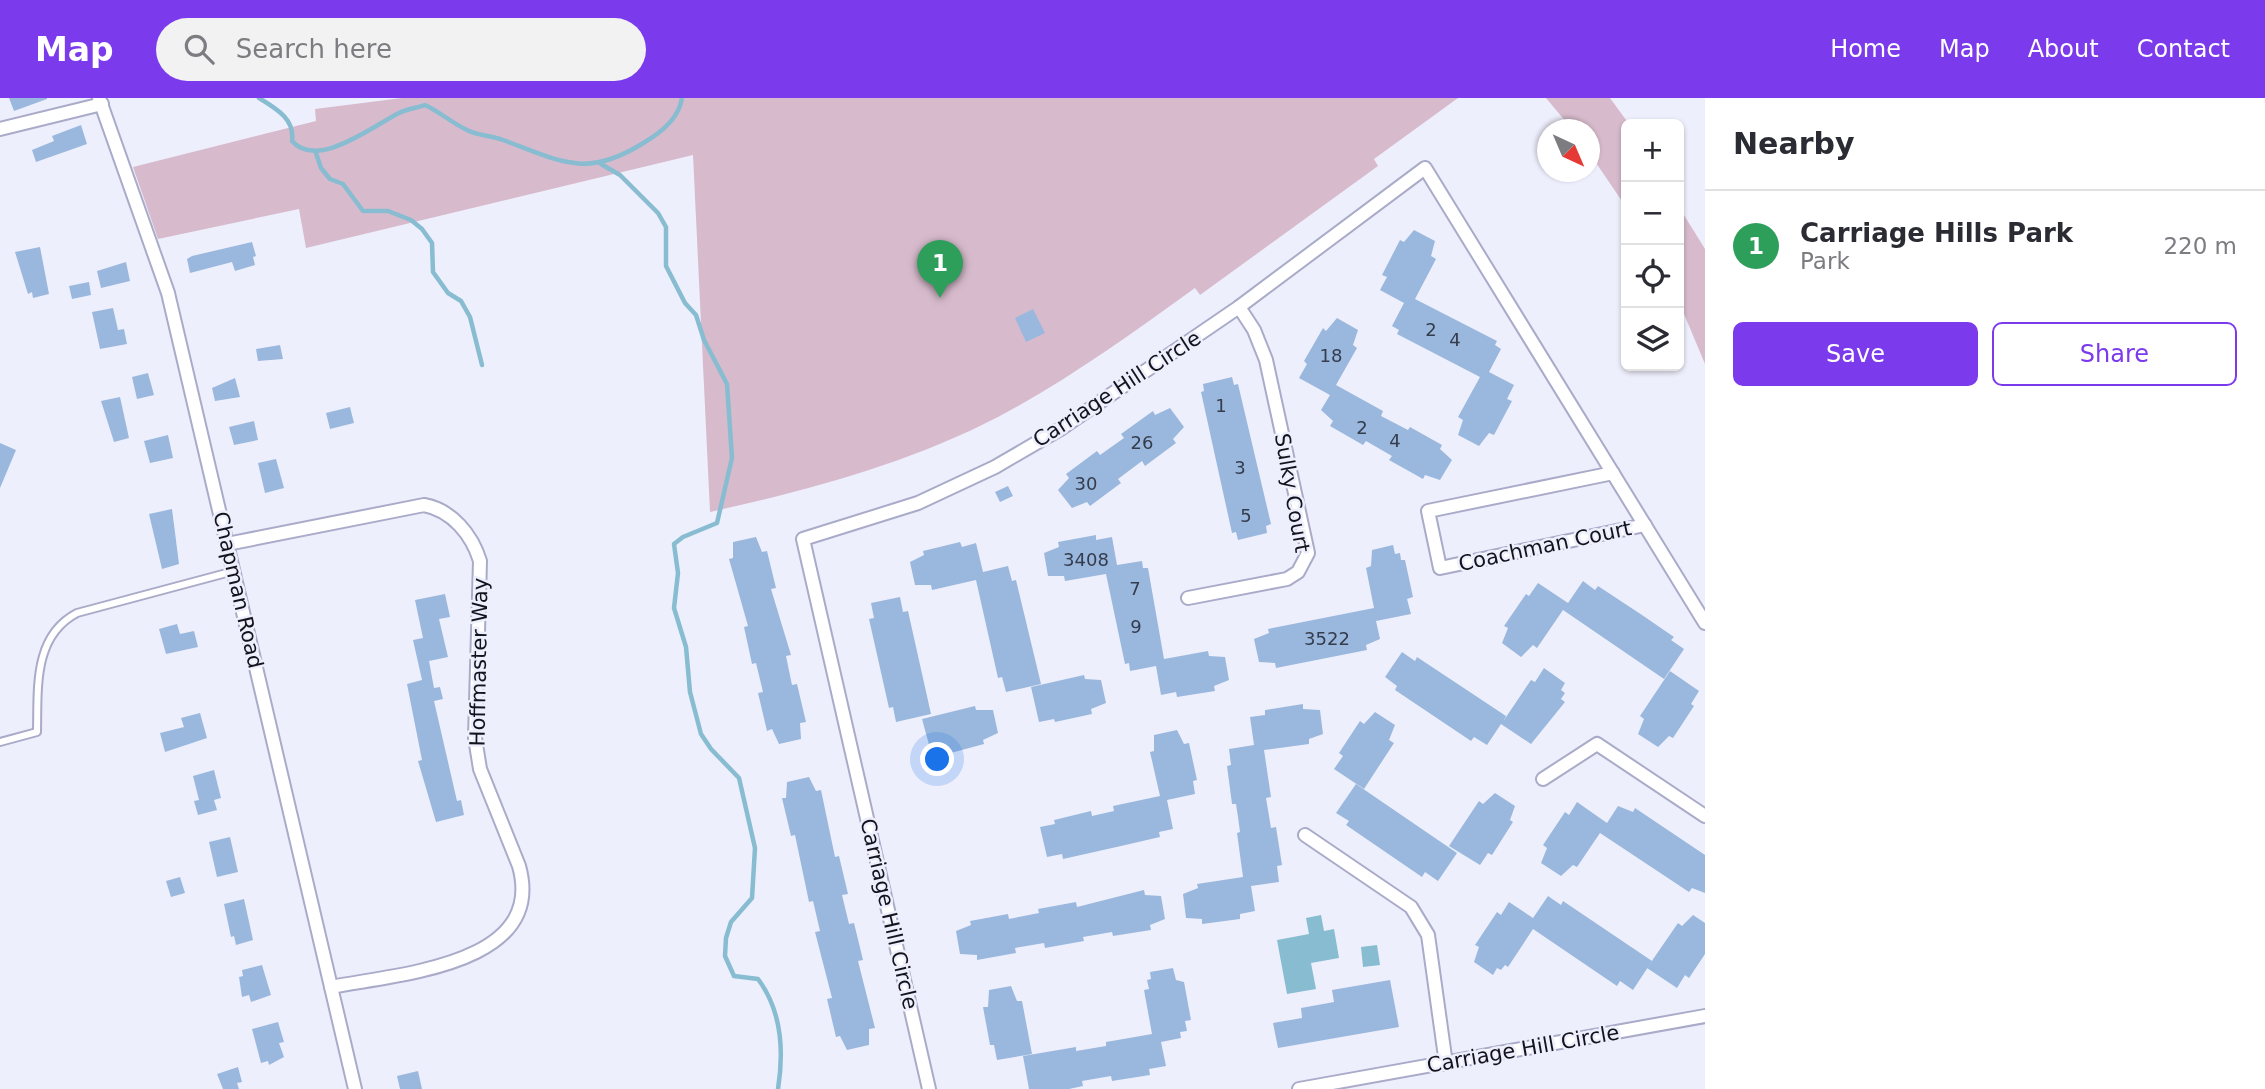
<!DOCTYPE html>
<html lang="en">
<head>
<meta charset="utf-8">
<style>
  :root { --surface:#fff; --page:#f2f2f3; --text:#2b2b33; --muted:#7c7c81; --line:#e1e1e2; --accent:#7c3aed }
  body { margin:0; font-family:"DejaVu Sans",sans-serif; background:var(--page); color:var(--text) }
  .controls { position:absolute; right:21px; top:21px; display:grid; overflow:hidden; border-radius:10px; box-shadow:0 2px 5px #0004 }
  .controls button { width:63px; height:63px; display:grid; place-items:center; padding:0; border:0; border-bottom:2px solid var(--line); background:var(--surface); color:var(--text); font:35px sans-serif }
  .compass { position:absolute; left:1537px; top:21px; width:63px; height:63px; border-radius:50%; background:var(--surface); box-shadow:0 2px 5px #0004; rotate:136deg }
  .you { position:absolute; left:938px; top:662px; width:24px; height:24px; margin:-18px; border:5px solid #fff; border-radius:50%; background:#1a73e8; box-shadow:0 0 0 10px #1a73e833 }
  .badge { display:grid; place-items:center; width:46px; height:46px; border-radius:50%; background:var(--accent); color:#fff; font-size:23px; font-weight:700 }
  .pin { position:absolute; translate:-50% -58px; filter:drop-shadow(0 2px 4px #0008) }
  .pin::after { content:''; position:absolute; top:37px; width:24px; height:21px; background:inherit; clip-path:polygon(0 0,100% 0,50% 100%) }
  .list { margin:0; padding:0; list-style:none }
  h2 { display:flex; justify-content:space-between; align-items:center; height:91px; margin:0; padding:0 28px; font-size:30px }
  h2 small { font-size:23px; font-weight:400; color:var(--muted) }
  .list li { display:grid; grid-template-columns:46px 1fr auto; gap:21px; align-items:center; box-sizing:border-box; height:112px; padding:0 28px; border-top:2px solid var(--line) }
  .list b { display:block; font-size:26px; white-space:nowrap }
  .list p { margin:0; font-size:23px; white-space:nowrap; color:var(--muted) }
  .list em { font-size:23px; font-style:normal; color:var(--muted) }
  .actions { display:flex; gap:14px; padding:21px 28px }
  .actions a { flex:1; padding:16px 0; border:2px solid var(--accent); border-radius:10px; text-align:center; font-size:24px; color:var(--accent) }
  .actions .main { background:var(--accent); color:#fff }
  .icon { flex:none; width:38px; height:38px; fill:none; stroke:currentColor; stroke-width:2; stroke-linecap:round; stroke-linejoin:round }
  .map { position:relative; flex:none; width:1705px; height:991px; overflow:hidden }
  header { display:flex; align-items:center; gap:42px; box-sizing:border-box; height:98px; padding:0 35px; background:var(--accent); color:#fff }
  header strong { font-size:33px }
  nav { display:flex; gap:38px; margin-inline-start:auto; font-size:24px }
  .search { width:490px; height:63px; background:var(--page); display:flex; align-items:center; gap:18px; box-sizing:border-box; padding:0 24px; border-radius:38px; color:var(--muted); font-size:26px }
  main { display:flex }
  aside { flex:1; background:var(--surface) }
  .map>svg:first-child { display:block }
  .green { fill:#d7bbcc }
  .water { fill:#87bcd1 }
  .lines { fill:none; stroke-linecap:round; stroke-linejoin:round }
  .stream { stroke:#87bcd1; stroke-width:4.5 }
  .building { fill:#9ab8dd }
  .service-casing { stroke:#a9abc9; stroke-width:10 }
  .minor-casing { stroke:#a9abc9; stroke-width:16 }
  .service { stroke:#fff; stroke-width:6 }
  .minor { stroke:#fff; stroke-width:12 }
  .labels { text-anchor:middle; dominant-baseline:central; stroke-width:5; stroke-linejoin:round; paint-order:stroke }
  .number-label { font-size:18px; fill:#343c4d }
  .street-label { font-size:21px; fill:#12131d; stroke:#eeeffc }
</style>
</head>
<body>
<header>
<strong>Map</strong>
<div class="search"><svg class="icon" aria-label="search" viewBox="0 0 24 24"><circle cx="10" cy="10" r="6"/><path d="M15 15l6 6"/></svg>Search here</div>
<nav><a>Home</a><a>Map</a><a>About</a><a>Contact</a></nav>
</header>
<main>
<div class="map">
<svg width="1705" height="991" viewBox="0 0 1705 991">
  <rect width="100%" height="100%" fill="#eeeffc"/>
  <g class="green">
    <path d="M402,0h1056l-84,61 4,7 -178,129 -5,-7c-64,46 -127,92 -197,129 -91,47 -189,73 -288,95l-17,-357 -387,93 -7,-39 -141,30 -25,-72 183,-46 -1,-12z"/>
    <path d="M1546,0h64l19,26h-3v83l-36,-53v-24l-18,-1z"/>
    <path d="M1679,109l26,42v115l-26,-62z"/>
  </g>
  <g class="water">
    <path d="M1321,817l3,16 10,-2 5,29 -28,5 5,26 -29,5 -10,-54 32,-6 -3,-16z"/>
    <path d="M1377,847l3,20 -17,2 -2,-20z"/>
  </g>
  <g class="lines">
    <g class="stream">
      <path d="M259,0c18,11 36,21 33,43 25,29 81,-15 107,-28 7,-4 18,-5 26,-8 15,7 27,18 42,25 11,6 24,5 36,10 59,22 84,39 142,2 17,-10 34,-24 37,-44"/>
      <path d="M316,55l5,15 9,11 13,5 20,27h25l23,9 11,9 10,14 1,29 15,21 13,8 9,16 12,48"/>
      <path d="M601,66l19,11 38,38 8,14v39l19,37 11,12 8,25 23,44 5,74 -15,65 -34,14 -9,7 4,29 -4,35 12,39 4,45 11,42 10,15 28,29 16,70 -3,50 -21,24 -5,16 -1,18 9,20 24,3c24,32 26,72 20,110"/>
    </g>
  </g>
  <g class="building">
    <path d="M9,0h38v1l-33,12z"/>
    <path d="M81,27l6,19 -51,18 -4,-12 22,-9 -2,-5z"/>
    <path d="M1414,132l21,11 -4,15 5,3 -21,40 82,42 -2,4 6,4 -12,23 25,13 -7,14 5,2 -18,34 -5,-2 -10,13 -21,-11 5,-15 -5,-3 22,-40 -83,-43 2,-4 -7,-4 12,-23 -24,-13 7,-13 -5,-2 18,-35 4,2z"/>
    <path d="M252,144l4,14 -3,1 2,8 -20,6 -3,-9 -42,11 -3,-14 5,-3z"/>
    <path d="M40,149l9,47 -16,4 -1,-6 -4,2 -13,-42z"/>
    <path d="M126,164l4,19 -29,7 -4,-17z"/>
    <path d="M89,184l2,13 -19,4 -3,-13z"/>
    <path d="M113,210l5,22 6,-1 3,15 -27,5 -8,-37z"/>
    <path d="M1033,211l12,24 -19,9 -11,-24z"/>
    <path d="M1337,220l21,12 -5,15 4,3 -21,37 47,26 -2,5 27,14 2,-3 32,18 -2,4 12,11 -12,20 -15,-5 -2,4 -34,-19 3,-4 -26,-15 -3,4 -33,-19 3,-5 -12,-11 9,-15 -31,-17 8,-14 -3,-3 19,-33 3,3z"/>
    <path d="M280,247l3,14 -25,2 -2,-12z"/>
    <path d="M148,275l6,22 -17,4 -5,-22z"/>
    <path d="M1232,279l2,8 4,-1 33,140 -5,2 1,7 -29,7 -2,-8 -4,1 -31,-141 3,-1 -1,-7z"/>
    <path d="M235,280l5,19 -25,4 -3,-13z"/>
    <path d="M120,299l9,41 -15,4 -13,-41z"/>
    <path d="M350,309l4,16 -24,6 -4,-16z"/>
    <path d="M1170,310l14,19 -11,12 3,4 -31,23 -3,-5 -24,18 3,4 -31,23 -3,-4 -15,6 -14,-18 11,-12 -3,-4 31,-23 3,4 24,-17 -3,-4 32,-23 2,4z"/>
    <path d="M254,323l4,19 -24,5 -5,-18z"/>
    <path d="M168,337l5,23 -23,5 -6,-22z"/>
    <path d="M0,345l16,7 -16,38z"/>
    <path d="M276,361l8,29 -19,5 -7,-30z"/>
    <path d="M1008,388l5,10 -13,6 -5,-10z"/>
    <path d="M172,411l7,55 -17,5 -13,-55z"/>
    <path d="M1096,437v5l16,-3 5,28 25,-4 1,7h5l16,91 44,-8 1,5 16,1 4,23 -15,6 1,5 -38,6 -1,-5 -15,3 -5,-29 -26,5 -1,-8 -4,1 -19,-90 -41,7 -1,-5h-16l-4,-23 15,-6 -1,-5z"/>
    <path d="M756,439l6,15 5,-1 9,37 -5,1 20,66 -5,1 6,29 5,-1 9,38 -6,1 1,16 -22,5 -7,-15 -5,2 -9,-38 5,-1 -7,-29 -4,1 -8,-37 4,-1 -19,-67 4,-1v-16z"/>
    <path d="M960,444l2,5 14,-4 7,29 25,-6 4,15 4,-1 25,104 -35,8 -4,-15 -4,1 -22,-98 -44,10 -1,-5h-16l-5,-23 14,-7 -1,-4z"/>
    <path d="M1393,447l2,9 5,-1 1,7h4l8,37 -6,2 4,15 -35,7 4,18 -14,6 1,5 -91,18 -1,-5 -16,-1 -5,-23 15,-6 -1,-4 106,-21 -8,-40 5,-2 1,-16z"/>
    <path d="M1583,483l12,9 3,-4 44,29 32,22 -3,3 13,9 -20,30 -101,-69 -26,38 -4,-3 -12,12 -19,-14 6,-15 -4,-2 22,-32 3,2 9,-13 30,20z"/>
    <path d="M445,496l5,23 -11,2 9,38 -19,4 5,27 6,-1 3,12 -9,2 23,100 4,-1 3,15 -28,7 -18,-61 4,-1 -15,-76 15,-4 -9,-40 10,-2 -8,-38z"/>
    <path d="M900,499l3,15 5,-1 23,103 -35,8 -3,-15 -4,1 -20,-89 5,-1 -3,-15z"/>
    <path d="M177,526l3,10 14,-3 4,16 -32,7 -7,-25z"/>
    <path d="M1402,554l13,9 2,-4 89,59 -2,4 27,-40 4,2 9,-14 21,15 -4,7 4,3 -4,6 4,3 -34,42 -30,-20 -14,21 -13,-8 -3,4 -76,-51 2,-4 -12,-9z"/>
    <path d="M1670,573l29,20 -8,13 3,2 -21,32 -4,-2 -11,11 -20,-13 6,-15 -4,-3z"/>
    <path d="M1084,577l1,4 16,1 5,23 -15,6 1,5 -37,8 -1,-3 -15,3 -8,-35z"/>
    <path d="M1303,606v5l17,1 3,24 -14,5v5l-45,6 7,47 -5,1 5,30 5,-1 6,38 -5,1 2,16 -28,4 4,25 -15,3v5l-38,5v-5l-16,-1 -3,-24 15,-6 -1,-4 46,-7 -6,-44 3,-1 -2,-15 -2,-13h-4l-5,-38 4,-1 -2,-16 25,-4 -4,-28 15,-2v-5z"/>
    <path d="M975,608l1,4h17l5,23 -15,7 1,4 -37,10 -1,-6 -15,4 -9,-33z"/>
    <path d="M1375,614l20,13 -6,15 5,3 -30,46 -30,-20 9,-13 -4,-3 21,-32 4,3z"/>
    <path d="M200,615l7,25 -42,14 -5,-19 24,-6 -3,-9z"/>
    <path d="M1177,632l7,14 5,-1 8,37 -4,1 2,13 -28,6 6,29 -14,3 1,5 -39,9 -58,13 -1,-5 -15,3 -7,-30 15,-3 -1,-4 37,-9 1,5 22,-5 -1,-5 47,-10 -10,-44 4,-1v-16z"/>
    <path d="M214,672l7,28 -7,2 3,10 -19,5 -4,-14 5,-1 -6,-24z"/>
    <path d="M809,679l7,14 5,-1 14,67 4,-1 9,38 -6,1 7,29 5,-1 9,37 -5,1 17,67 -6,1v16l-22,5 -7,-14 -4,1 -9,-38 5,-1 -17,-66 5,-1 -7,-30 -4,1 -14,-67 -4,1 -9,-38h4l1,-16z"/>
    <path d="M1356,686l101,69 -19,28 -13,-9 -3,5 -76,-52 3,-4 -13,-8z"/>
    <path d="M1495,695l20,13 -5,14 3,2 -21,33 -4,-2 -8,12 -31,-19 30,-45 4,3z"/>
    <path d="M1577,704l30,21 11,-17 15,6 2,-4 70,47v38l-13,-5 -3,4 -89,-59 -23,34 -4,-2 -12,11 -20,-13 6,-15 -4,-3 22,-33 4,3z"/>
    <path d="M230,739l8,35 -21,5 -8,-35z"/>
    <path d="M180,779l5,16 -14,4 -5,-16z"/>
    <path d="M1144,792l1,5 16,1 4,23 -15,6 1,5 -38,6 -1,-4 -29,5 1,4 -39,7 -1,-5 -29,5 1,5 -39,7v-5l-17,-1 -4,-23 15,-6 -1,-4 38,-7 1,5 30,-6 -1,-4 38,-7 1,5z"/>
    <path d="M1548,798l13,9 2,-4 89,60 -19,29 -13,-9 -3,5 -84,-57 -25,38 -3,-2 -4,5 -4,-2 -4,7 -19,-13 5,-15 -4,-2 22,-33 4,3 8,-13 24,16z"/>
    <path d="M244,801l9,41 -17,5 -2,-9 -3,1 -7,-33z"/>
    <path d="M1693,817l12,8v31l-16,24 -4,-3 -8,13 -30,-20 31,-45 4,3z"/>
    <path d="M262,867l9,30 -20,7 -2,-7 -7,2 -3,-20 4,-1 -1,-6z"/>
    <path d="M1173,870l3,12 8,2 7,38 -6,1 2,10 -7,1 1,6 -20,4 5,24 -17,3 1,6 -38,6 -1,-5 -29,5 1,5 -14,3h-40l-6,-33 53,-9v4l30,-5v-4l46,-8 -8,-44 5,-1 -2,-9 4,-1 -1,-7z"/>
    <path d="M1390,882l9,47 -121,21 -5,-25 29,-5 -1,-10 33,-6 -2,-12z"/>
    <path d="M1011,888l6,15h5l10,53 -35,6 -3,-15h-4l-7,-38h5l1,-17z"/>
    <path d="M278,924l6,20 -5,1 5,14 -15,8 -1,-4 -7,2 -9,-34z"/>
    <path d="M238,969l4,15 -5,1 2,6h-16l-6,-15z"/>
    <path d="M418,973l4,18h-22l-3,-13z"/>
  </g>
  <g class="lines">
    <defs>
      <path id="service" d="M0,644l37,-10c1,-44 -4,-96 40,-119l157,-42"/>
      <g id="minor">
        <path d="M99,0l69,195 187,796"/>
        <path d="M0,31l102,-25"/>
        <path d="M1613,375l-185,38 12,57 205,-43"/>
        <path d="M227,446l197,-39c28,5 48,30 56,56l-5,177 5,31 39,97c28,100 -123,108 -188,121"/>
        <path d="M1188,500l99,-19 11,-7 10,-19 -42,-193 -12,-30 -15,-23"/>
        <path d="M1543,681l54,-35 108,72"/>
        <path d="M1305,737l106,72 17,28 18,129"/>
        <path d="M929,991l-126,-550 115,-36 77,-36 67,-39 177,-121 186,-139 280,455"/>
        <path d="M1299,991l406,-73"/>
      </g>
    </defs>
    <use href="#service" class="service-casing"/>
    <use href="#minor" class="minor-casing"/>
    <use href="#service" class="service"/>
    <use href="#minor" class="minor"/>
  </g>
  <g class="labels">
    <g class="number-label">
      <text x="1431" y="231">2</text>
      <text x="1455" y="241">4</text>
      <text x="1331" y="257">18</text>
      <text x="1221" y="307">1</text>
      <text x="1362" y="329">2</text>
      <text x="1395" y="342">4</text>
      <text x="1142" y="344">26</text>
      <text x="1240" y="369">3</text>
      <text x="1086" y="385">30</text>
      <text x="1246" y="417">5</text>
      <text x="1086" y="461">3408</text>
      <text x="1135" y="490">7</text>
      <text x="1136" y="528">9</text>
      <text x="1327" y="540">3522</text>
    </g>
    <g class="street-label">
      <text transform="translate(1117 291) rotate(-33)">Carriage Hill Circle</text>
      <text transform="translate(1292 395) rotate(80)">Sulky Court</text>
      <text transform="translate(1545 448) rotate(-12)">Coachman Court</text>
      <text transform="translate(238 492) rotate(77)">Chapman Road</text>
      <text transform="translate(479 564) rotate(-89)">Hoffmaster Way</text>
      <text transform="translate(889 816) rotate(77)">Carriage Hill Circle</text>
      <text transform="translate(1523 951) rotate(-10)">Carriage Hill Circle</text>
    </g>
  </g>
</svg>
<div class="controls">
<button>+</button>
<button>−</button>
<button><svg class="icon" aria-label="locate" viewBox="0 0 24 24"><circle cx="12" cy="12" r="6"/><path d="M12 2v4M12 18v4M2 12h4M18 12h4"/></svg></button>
<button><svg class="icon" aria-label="layers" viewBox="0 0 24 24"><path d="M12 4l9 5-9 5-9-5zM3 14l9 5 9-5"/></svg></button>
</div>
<svg class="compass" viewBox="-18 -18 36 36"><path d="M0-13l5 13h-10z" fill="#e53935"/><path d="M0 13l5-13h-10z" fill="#7c7c81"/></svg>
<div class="you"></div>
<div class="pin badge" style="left:940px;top:200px;background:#2e9e5b">1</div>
</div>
<aside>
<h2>Nearby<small></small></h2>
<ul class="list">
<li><span class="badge" style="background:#2e9e5b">1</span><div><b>Carriage Hills Park</b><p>Park</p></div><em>220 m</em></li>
</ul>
<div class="actions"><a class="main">Save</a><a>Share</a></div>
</aside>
</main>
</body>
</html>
